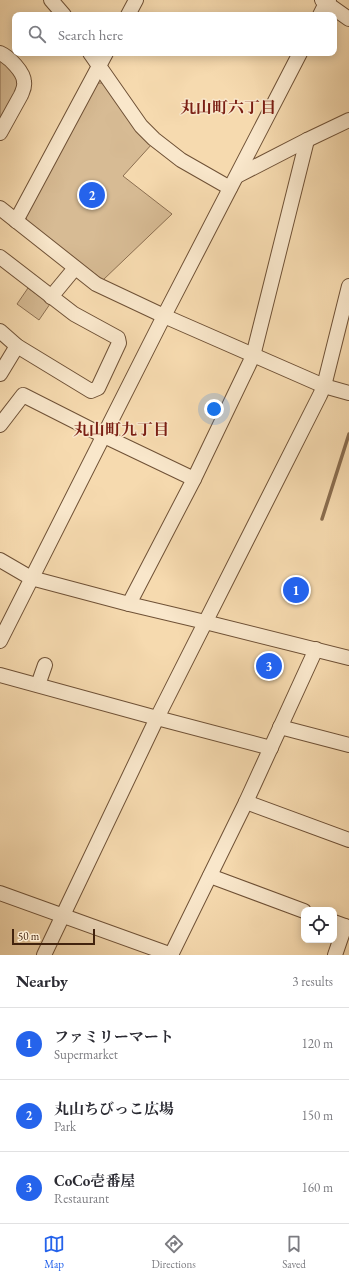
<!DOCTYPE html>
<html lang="en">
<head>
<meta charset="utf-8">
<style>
  :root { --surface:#fff; --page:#f2f2f3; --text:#2b2b33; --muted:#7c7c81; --line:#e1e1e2; --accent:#2563eb }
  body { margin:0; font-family:"EB Garamond","Noto Serif JP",serif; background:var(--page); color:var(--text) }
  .controls { position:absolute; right:12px; bottom:12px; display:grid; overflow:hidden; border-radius:8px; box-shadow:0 2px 10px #0003 }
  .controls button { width:36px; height:36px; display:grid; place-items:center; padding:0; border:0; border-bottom:1px solid var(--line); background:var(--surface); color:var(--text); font:20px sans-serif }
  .scale { position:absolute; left:12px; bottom:10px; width:83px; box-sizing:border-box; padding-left:4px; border:2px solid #42230e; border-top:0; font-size:11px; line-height:14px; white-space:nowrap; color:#42230e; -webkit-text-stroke:3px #f9e7cb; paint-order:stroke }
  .you { position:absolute; left:214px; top:409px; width:14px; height:14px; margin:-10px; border:3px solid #fff; border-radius:50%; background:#1a73e8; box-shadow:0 0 0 6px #1a73e833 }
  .badge { display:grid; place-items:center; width:26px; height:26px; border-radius:50%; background:var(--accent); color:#fff; font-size:13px; font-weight:700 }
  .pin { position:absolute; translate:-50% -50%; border:2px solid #fff; box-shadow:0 1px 4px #0006 }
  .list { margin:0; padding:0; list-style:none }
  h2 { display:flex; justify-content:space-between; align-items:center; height:52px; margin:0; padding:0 16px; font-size:17px }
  h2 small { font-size:13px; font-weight:400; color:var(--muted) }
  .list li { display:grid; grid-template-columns:26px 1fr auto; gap:12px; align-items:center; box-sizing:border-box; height:72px; padding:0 16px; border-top:1px solid var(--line) }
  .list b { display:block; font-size:15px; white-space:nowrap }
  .list p { margin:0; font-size:13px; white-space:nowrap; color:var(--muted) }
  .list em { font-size:13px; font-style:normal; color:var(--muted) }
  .icon { flex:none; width:22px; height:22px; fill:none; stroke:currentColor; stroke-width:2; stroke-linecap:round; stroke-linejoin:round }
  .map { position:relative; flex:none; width:349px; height:955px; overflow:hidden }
  .search { position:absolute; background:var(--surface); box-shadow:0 2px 10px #0003; left:12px; right:12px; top:12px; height:44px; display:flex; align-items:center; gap:10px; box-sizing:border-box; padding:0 14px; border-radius:8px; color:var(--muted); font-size:15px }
  .sheet { height:268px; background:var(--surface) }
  nav { display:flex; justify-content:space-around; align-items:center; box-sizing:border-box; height:56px; border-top:1px solid var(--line); background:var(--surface); font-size:11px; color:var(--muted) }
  nav a { display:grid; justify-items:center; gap:2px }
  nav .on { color:var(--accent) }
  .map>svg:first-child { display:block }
  .green { fill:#d7bb94; stroke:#8c6f51 }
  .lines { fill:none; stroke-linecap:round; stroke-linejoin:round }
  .stream { stroke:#896c4e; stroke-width:3.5 }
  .minor-casing { stroke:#6f5136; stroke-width:16 }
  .minor { stroke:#f9e7cb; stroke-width:14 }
  .labels { text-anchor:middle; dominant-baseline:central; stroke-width:3; stroke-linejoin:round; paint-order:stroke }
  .neighbourhood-label { font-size:16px; font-weight:bold; fill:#7a1f14; stroke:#f9e7cb }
</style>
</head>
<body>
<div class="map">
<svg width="349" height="955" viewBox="0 0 349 955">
  <rect width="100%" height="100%" fill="#f6daaf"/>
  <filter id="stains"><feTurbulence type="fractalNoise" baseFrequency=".005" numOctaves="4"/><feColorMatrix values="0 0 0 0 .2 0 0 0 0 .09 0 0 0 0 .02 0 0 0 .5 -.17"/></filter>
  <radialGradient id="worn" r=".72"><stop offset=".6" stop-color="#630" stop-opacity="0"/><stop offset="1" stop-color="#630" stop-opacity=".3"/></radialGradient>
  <g class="green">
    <path d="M0,59l15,16 4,9 -19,38z"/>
    <path d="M96,83h7c15,22 30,42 49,61l-29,32 49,38 -69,66 -76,-58 -2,-8z"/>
    <path d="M28,288l22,16 -11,16 -22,-16z"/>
  </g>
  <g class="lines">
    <path class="stream" d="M322,519l27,-85"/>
    <defs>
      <g id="minor">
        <path d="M51,0l13,15"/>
        <path d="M322,0l27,19"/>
        <path d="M128,15l8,-15"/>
        <path d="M320,15l6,-12 3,-3"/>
        <path d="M0,53c9,4 24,19 24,29 1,5 -1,8 -3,13l-21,38"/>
        <path d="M90,53l51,73 13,13 27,21 49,28"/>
        <path d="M237,176l70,-36 42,-20"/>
        <path d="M0,208l96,76 68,32 160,70 25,7"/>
        <path d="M16,221l90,-168"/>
        <path d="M0,257l74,57 44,24 1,5 -21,45 -7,3 -74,-45 -17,-15"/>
        <path d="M51,297l24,-29"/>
        <path d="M0,374l17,-28"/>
        <path d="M0,425l23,-30 81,41 90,43"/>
        <path d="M0,560l31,18 98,26 76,18 144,36"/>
        <path d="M129,604l65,-125 59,-123 54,-216"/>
        <path d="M0,641l164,-325 136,-263"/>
        <path d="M0,675l157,43 114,30"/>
        <path d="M38,685l7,-20"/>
        <path d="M280,727l69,18"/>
        <path d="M246,802l103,38"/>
        <path d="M210,876l94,35"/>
        <path d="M0,893l172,62"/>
        <path d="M334,922l11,4"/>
        <path d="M44,955l113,-237 163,-323 4,-9 25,-100"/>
        <path d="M171,955l75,-153 70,-153"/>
        <path d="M335,955l10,-29 4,2"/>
      </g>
    </defs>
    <use href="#minor" class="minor-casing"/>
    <use href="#minor" class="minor"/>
  </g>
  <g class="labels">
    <g class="neighbourhood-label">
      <text x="228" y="107">丸山町六丁目</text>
      <text x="121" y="429">丸山町九丁目</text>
    </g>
  </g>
  <rect width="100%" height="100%" filter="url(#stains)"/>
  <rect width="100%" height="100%" fill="url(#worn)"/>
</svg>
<div class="controls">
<button><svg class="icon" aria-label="locate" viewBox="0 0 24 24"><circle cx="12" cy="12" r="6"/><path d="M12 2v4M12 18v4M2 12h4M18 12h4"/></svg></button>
</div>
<div class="scale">50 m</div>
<div class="you"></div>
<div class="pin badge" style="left:296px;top:590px">1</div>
<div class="pin badge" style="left:92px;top:195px">2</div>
<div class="pin badge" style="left:269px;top:666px">3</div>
<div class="search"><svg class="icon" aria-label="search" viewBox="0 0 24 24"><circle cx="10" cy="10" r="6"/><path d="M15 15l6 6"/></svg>Search here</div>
</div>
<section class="sheet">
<h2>Nearby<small>3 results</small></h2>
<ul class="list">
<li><span class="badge">1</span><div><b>ファミリーマート</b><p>Supermarket</p></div><em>120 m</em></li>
<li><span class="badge">2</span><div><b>丸山ちびっこ広場</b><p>Park</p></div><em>150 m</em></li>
<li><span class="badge">3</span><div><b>CoCo壱番屋</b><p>Restaurant</p></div><em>160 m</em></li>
</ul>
</section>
<nav>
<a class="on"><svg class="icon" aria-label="map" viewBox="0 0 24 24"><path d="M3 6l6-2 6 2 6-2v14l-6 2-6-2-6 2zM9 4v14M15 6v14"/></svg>Map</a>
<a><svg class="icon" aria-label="directions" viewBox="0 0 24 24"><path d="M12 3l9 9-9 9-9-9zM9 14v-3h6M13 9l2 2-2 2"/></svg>Directions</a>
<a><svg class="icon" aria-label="saved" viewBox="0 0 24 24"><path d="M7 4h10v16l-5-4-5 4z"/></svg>Saved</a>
</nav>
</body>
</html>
